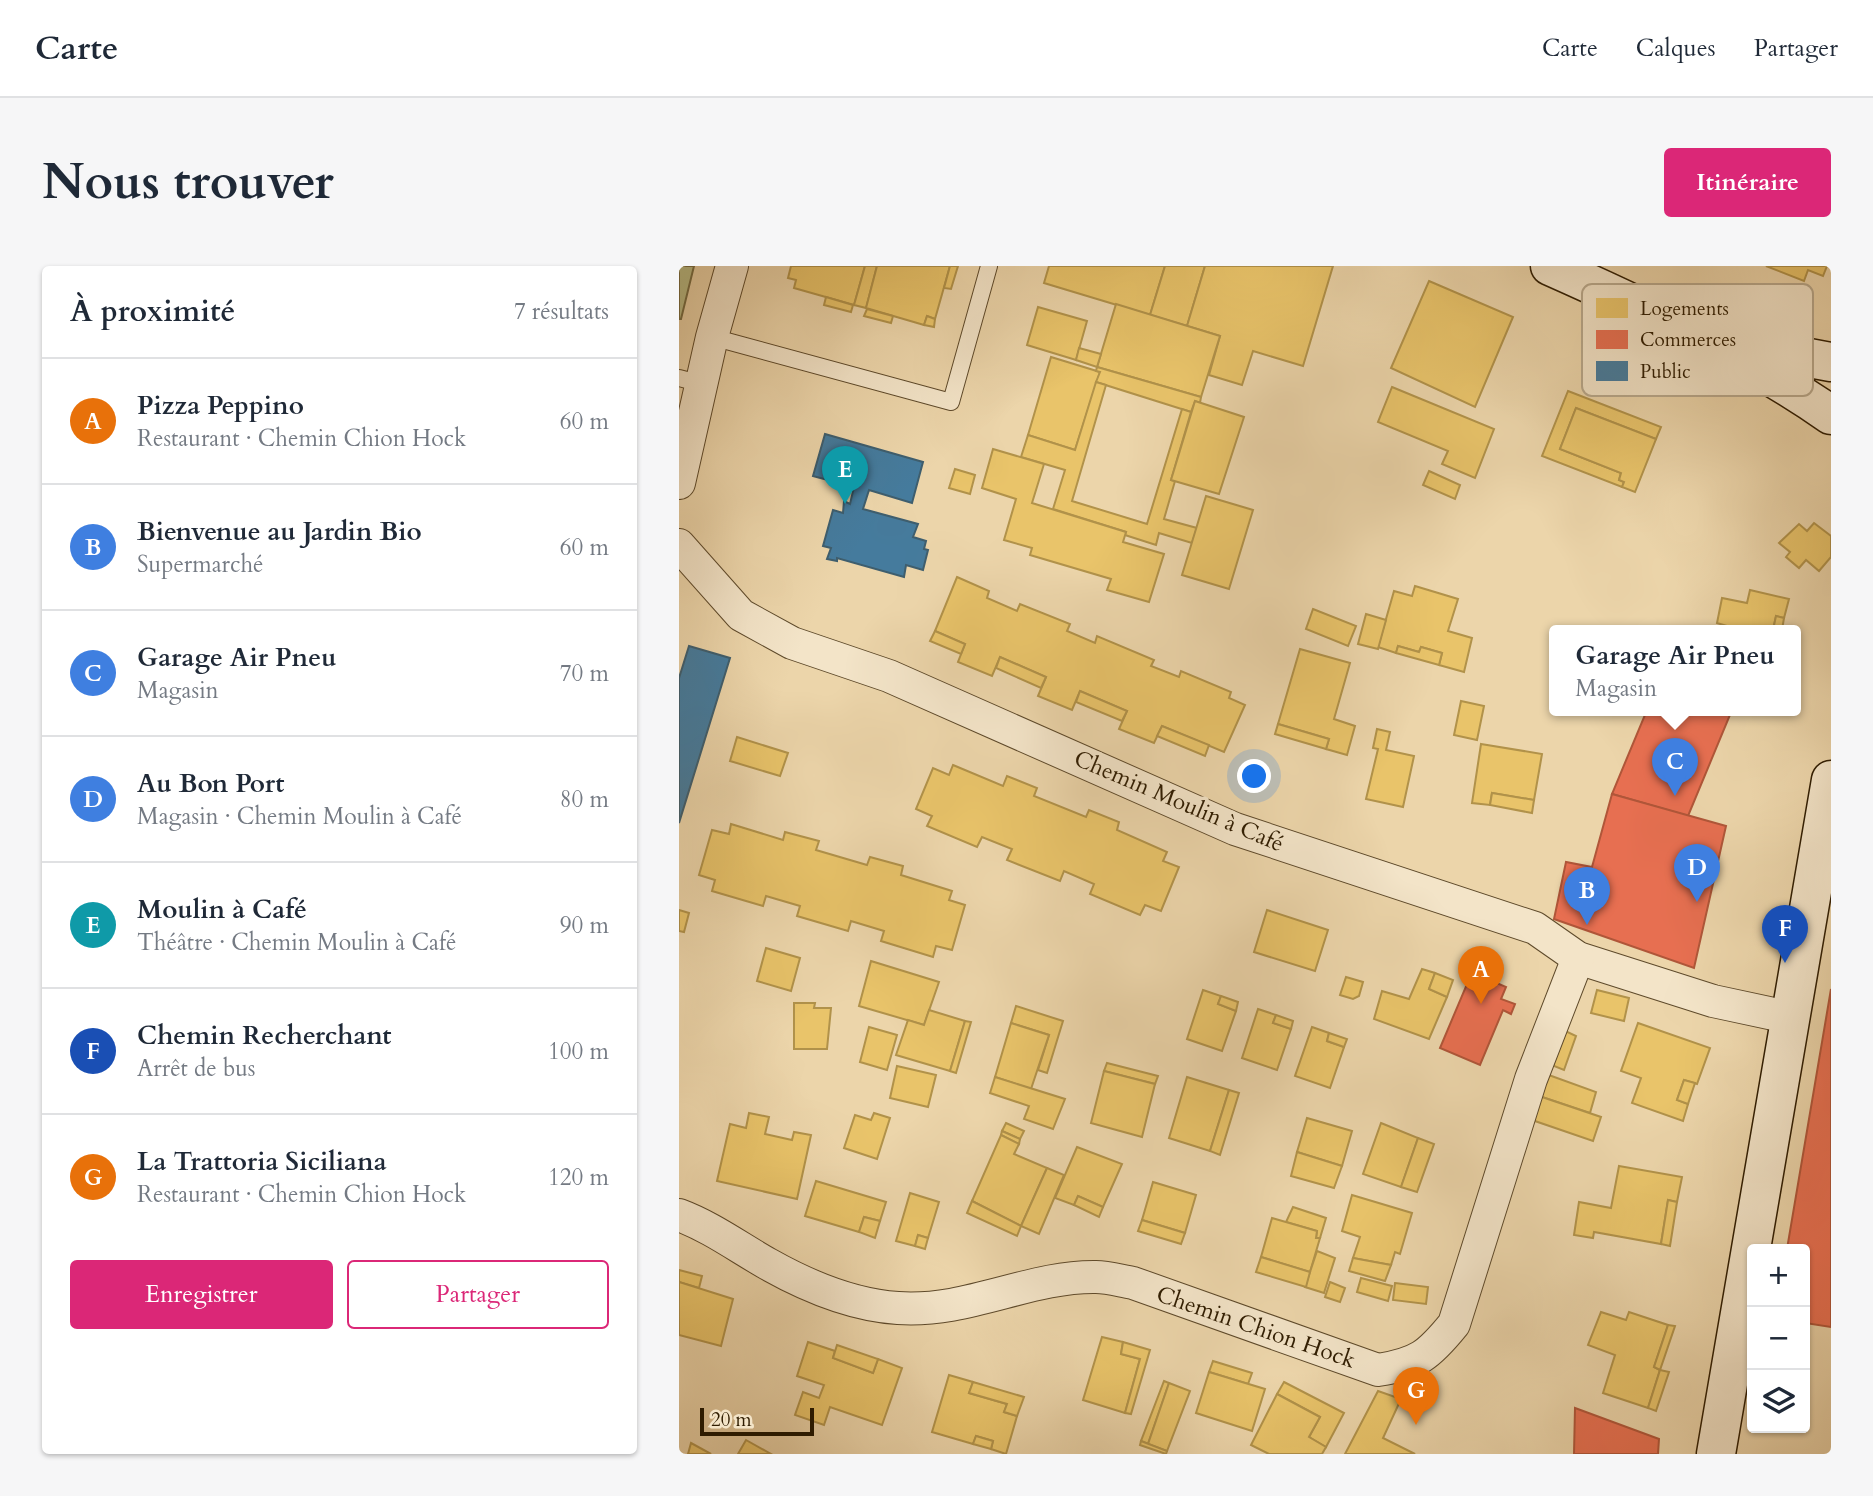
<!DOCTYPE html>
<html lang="fr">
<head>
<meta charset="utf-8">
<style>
  :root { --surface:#fff; --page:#f6f6f7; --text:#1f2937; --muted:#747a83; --line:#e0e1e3; --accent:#db2777 }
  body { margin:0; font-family:Cardo,serif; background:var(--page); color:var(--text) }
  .controls { position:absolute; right:21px; bottom:21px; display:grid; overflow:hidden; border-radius:7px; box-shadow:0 2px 5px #0004 }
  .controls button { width:63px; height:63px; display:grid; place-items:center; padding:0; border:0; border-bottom:2px solid var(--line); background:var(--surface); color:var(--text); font:35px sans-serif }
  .scale { position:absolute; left:21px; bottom:18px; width:114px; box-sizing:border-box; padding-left:7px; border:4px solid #2f1c01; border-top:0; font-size:19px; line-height:24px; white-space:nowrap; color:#2f1c01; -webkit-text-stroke:5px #f3e4c8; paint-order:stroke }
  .you { position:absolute; left:576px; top:511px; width:24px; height:24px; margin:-18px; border:5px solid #fff; border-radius:50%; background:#1a73e8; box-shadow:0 0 0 10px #1a73e833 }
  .badge { display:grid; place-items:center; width:46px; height:46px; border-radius:50%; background:var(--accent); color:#fff; font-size:23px; font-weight:700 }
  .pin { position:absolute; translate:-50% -58px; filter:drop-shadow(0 2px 4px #0008) }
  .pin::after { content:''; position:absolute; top:37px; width:24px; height:21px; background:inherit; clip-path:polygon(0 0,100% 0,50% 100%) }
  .popup { position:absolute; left:870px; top:359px; width:252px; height:91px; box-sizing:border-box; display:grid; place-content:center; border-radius:7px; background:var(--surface); filter:drop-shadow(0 2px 5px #0005); font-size:23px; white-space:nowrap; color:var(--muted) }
  .popup b { font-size:26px; color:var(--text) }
  .popup::after { content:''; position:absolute; left:50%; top:100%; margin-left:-14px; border:14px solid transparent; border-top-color:var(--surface) }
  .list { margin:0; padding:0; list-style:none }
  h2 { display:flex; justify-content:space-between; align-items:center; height:91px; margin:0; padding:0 28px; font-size:30px }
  h2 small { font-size:23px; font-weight:400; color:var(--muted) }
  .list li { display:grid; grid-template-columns:46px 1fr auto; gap:21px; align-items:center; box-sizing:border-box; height:126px; padding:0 28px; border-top:2px solid var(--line) }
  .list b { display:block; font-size:26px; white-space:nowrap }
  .list p { margin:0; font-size:23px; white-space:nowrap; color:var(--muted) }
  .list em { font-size:23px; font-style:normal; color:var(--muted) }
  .actions { display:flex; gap:14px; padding:21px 28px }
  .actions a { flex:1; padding:16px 0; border:2px solid var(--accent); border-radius:7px; text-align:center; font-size:24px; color:var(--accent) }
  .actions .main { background:var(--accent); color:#fff }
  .icon { flex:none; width:38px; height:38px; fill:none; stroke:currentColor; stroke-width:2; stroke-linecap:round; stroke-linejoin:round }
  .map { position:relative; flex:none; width:1152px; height:1188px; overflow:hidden; border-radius:7px }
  header { display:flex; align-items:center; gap:42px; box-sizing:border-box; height:98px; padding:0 35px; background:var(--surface); border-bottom:2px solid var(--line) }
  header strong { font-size:33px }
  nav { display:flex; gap:38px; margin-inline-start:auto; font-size:24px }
  .intro { display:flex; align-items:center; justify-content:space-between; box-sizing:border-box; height:168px; padding:0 42px }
  h1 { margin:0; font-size:49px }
  .button { padding:18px 32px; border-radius:7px; background:var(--accent); color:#fff; font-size:24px; font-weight:700 }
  main { display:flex; gap:42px; padding:0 42px }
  aside { flex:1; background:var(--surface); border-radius:7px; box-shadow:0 2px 5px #0004 }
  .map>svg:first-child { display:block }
  .green { fill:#b8bd88; stroke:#746c44; stroke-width:2 }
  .homes { fill:#e9c46a; stroke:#b1924a; stroke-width:2 }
  .shops { fill:#e76f51; stroke:#b05639; stroke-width:2 }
  .public { fill:#457b9d; stroke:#3e5e6e; stroke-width:2 }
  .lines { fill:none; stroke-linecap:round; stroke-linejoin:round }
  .lane-casing { stroke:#5e4a2b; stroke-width:18 }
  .street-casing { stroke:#5e4a2b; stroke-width:34 }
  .secondary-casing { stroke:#2f1c01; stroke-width:41 }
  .lane { stroke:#f3e4c8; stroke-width:16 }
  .street { stroke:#f3e4c8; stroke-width:32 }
  .secondary { stroke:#f3e4c8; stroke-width:38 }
  .labels { text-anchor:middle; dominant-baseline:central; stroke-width:7; stroke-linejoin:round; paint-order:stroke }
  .street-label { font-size:23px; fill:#2f1c01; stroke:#f3e4c8 }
  .key { fill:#f3e4c8; stroke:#b8a88c; stroke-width:2 }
  .key-label { font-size:19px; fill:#2f1c01 }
</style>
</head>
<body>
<header>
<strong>Carte</strong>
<nav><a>Carte</a><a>Calques</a><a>Partager</a></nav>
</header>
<div class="intro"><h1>Nous trouver</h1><a class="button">Itinéraire</a></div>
<main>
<aside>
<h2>À proximité<small>7 résultats</small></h2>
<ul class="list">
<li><span class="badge" style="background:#e8710a">A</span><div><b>Pizza Peppino</b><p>Restaurant · Chemin Chion Hock</p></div><em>60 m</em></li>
<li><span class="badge" style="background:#3f7fe0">B</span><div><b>Bienvenue au Jardin Bio</b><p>Supermarché</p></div><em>60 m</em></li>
<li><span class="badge" style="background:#3f7fe0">C</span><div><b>Garage Air Pneu</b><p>Magasin</p></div><em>70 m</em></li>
<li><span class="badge" style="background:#3f7fe0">D</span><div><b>Au Bon Port</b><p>Magasin · Chemin Moulin à Café</p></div><em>80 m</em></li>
<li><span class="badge" style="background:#0f9aa8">E</span><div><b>Moulin à Café</b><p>Théâtre · Chemin Moulin à Café</p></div><em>90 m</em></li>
<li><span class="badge" style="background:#1a4fb4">F</span><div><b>Chemin Recherchant</b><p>Arrêt de bus</p></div><em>100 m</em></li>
<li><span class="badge" style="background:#e8710a">G</span><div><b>La Trattoria Siciliana</b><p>Restaurant · Chemin Chion Hock</p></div><em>120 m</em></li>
</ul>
<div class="actions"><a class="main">Enregistrer</a><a>Partager</a></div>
</aside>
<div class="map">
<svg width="1152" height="1188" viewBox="0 0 1152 1188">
  <rect width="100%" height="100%" fill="#ecd5aa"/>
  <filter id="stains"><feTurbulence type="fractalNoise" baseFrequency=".00286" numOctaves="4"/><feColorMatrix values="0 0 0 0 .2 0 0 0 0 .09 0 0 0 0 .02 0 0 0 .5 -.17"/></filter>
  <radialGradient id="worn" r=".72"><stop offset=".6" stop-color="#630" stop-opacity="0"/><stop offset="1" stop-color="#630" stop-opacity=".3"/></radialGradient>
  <path class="green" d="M0,0h15l-13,53h-2z"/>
  <g class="homes">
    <path d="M112,0h74l-11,39 -60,-17 2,-8 -8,-2z"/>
    <path d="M186,0h12l-11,42 -12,-3z"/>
    <path d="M198,0h73l-15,53 -8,-3 -3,9 -58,-17z"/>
    <path d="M271,0h8l-7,23 -7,-1z"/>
    <path d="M370,0h116l-15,49 -106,-32z"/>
    <path d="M486,0h40l-18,60 -37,-11z"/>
    <path d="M526,0h128l-30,100 -50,-15 -11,34 -33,-10 11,-39 -33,-10z"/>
    <path d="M1087,0h61l-4,10 -15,-6 -4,11z"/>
    <path d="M750,15l84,36 -38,90 -84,-39z"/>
    <path d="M147,31l27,8 -2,7 -27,-7z"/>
    <path d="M437,38l104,32 -19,61 -104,-30z"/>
    <path d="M359,41l49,14 -11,39 -49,-15z"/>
    <path d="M188,43l26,7 -2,7 -27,-7z"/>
    <path d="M248,50l8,3 -1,8 -10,-2z"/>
    <path d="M400,82l22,6 -4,13 -21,-7z"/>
    <path d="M372,91l49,15 -25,78 -47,-15z"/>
    <path d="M418,101l104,30 -1,6 -5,-2 -4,11 -95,-30 4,-10 -4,-1z"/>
    <path d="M417,116l10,3 -34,116 75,23 35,-115 9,3 -20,68 4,1 -11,38 33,9 -5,15 -33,-10 -3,12 -31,-10 1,-3 -73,-23 12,-39 -44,-13 7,-22 47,15z"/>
    <path d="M713,121l102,42 -19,49 -33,-14 6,-13 -70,-29z"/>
    <path d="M889,125l93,36 -5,12 -80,-31 -16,41 61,24 -2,7 5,2 -2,5 -80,-31z"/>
    <path d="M516,135l49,16 -25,77 -48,-14z"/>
    <path d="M897,142l80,31 -21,53 -13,-5 2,-5 -5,-2 2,-7 -61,-24z"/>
    <path d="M314,183l51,15 -12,39 94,29 -3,10 41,12 -15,48 -42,-12 4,-11 -81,-24 2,-7 -28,-8 12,-41 -34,-11z"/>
    <path d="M276,203l20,6 -5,19 -21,-6z"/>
    <path d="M750,205l31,14 -5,14 -32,-14z"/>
    <path d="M527,230l47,14 -24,79 -47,-14z"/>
    <path d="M1135,257l17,13v21l-12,14 -13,-11 -7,8 -13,-11 4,-5 -11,-9 20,-19 8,7z"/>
    <path d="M278,311l32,14 -2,7 30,13 3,-7 50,20 -3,7 28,12 2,-7 57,24 -3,6 28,11 2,-6 50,21 -2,6 16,7 -21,47 -62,-26 -8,17 -35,-14 8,-18 -47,-20 -8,19 -34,-14 8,-19 -46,-20 -8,19 -34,-14 7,-18 -30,-13z"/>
    <path d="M736,320l43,13 -10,32 24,7 -8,34 -25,-7 3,-12 -21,-6 -2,5 -21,-6 -2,7 -18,-6 16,-56 18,5z"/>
    <path d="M1071,324l39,9 -5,19 -8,-2 -3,14h-33l-23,-7 5,-25 25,5z"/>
    <path d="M634,343l43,17 -8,20 -42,-17z"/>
    <path d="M687,348l20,6 -8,29 -20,-5z"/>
    <path d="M1097,350l8,2 -2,12h-9z"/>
    <path d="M256,365l30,13 -4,10 -31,-13z"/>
    <path d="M719,380l21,6 2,-5 21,6 -3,12 -43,-12z"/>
    <path d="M621,383l50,14 -16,56 21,7 -8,29 -21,-6 3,-10 -51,-15z"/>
    <path d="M321,391l46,20 -5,11 -45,-20z"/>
    <path d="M401,425l47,20 -5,10 -46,-19z"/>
    <path d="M782,435l23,5 -7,34 -23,-5z"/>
    <path d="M599,458l51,15 -3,10 -51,-15z"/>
    <path d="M483,460l47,19 -4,11 -48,-20z"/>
    <path d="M698,463l13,3 -4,18 28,6 -11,51 -37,-8 12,-50 -5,-1z"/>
    <path d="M58,471l51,16 -8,23 -50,-15z"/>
    <path d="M802,478l61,10 -8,46 -42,-7 -2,12 -18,-2z"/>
    <path d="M274,499l50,21 4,-10 30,12 -3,8 52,21 3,-7 30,12 -2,8 50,22 -4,9 16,6 -18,44 -16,-6 -5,10 -50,-21 4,-10 -30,-13 -4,10 -53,-21 5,-11 -30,-12 -5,10 -50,-21 5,-10 -16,-7 17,-41 16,7z"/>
    <path d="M813,527l42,7 -2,13 -42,-8z"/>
    <path d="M52,558l52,16 2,-8 34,9 -3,9 51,15 3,-8 33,9 -2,9 51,16 -3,9 16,5 -13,45 -16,-4 -3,11 -52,-16 3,-10 -33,-10 -3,10 -51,-15 3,-10 -34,-10 -3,10 -51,-15 3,-11 -16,-5 13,-45 17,4z"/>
    <path d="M0,644l10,3 -5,19 -5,-1z"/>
    <path d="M588,644l61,20 -13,41 -61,-19z"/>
    <path d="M87,682l34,10 -9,33 -34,-10z"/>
    <path d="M192,695l68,21 -15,43 -65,-19z"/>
    <path d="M743,703l13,4 -6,16 18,8 -18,42 -55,-20 8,-28 27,8z"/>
    <path d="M756,707l18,7 -6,17 -18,-8z"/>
    <path d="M667,711l17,5 -4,14 -6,3 -13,-4z"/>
    <path d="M524,724l18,6 -3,8 18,7 -14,40 -35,-12z"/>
    <path d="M918,724l32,8 -5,23 -33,-8z"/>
    <path d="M542,730l17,6 -2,9 -18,-7z"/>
    <path d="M115,737h21l-1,5h17l-4,41h-33z"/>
    <path d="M337,740l47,15 -16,52 -9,-3 11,-35 -38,-12z"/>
    <path d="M579,743l18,6 -3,8 18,6 -14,41 -35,-12z"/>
    <path d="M250,744l36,11 -15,50 -54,-16 12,-35 16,5z"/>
    <path d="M597,749l17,6 -2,8 -18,-6z"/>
    <path d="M286,755l6,1 -15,51 -6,-2z"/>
    <path d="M332,757l38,12 -18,54 -36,-12z"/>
    <path d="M959,757l72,25 -13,36 -13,-4 -7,20 11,4 -5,17 -51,-18 9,-25 -20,-7z"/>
    <path d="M190,761l28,8 -10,35 -27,-8z"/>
    <path d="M633,761l17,6 -2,8 17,6 -14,41 -35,-12z"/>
    <path d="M882,763l15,7 -12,34 -15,-6z"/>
    <path d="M650,767l18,6 -3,8 -17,-6z"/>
    <path d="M428,797l51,13 -3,8 -51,-13z"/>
    <path d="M218,800l39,9 -8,32 -38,-9z"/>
    <path d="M425,805l51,13 -13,53 -51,-14z"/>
    <path d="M867,808l50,18 -6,21 -51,-17z"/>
    <path d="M316,811l70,22 -12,30 -29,-10 5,-13 -39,-13z"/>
    <path d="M508,811l42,13 -19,61 -41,-13z"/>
    <path d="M1005,814l11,3 -7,21 -11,-4z"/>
    <path d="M550,824l10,3 -19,62 -10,-4z"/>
    <path d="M860,830l62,21 -8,24 -61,-21z"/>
    <path d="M70,847l20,4 -4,17 27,6 2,-8 17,3 -14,64 -80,-18 13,-57 16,4z"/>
    <path d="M195,847l16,5 -13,41 -33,-11 11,-33 16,5z"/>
    <path d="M628,852l45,13 -10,35 -45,-14z"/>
    <path d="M327,857l18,8 -4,8 -18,-8z"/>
    <path d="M702,857l37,15 -17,49 -38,-13z"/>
    <path d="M323,865l18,8 -1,5 -18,-9z"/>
    <path d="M322,869l18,9 -5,10 33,14 -26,58 -49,-25z"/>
    <path d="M739,872l16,6 -17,48 -16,-5z"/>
    <path d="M398,881l45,17 -19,43 -25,-11 -4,9 -19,-7z"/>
    <path d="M618,886l45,14 -8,22 -43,-12z"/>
    <path d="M940,900l63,11 -5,25 -9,-2 -7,44 -67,-12 -1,6 -19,-3 5,-33 32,6z"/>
    <path d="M368,902l17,7 -25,59 -18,-8z"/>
    <path d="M137,915l70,21 -6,19 -16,-4 -5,15 -54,-16z"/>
    <path d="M474,916l43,13 -11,38 -43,-13z"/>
    <path d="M231,927l29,9 -11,36 -10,-3 -3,11 -19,-5z"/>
    <path d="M673,929l60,18 -12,41 -5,-2 -4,13 -38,-7 7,-21 -18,-6z"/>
    <path d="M399,930l25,11 -4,10 -25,-12z"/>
    <path d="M989,934l9,2 -7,44 -9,-2z"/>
    <path d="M293,935l49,25 -4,10 -50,-23z"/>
    <path d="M614,941l33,11 -6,20h-4l1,-7 -31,-9z"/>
    <path d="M185,951l16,4 -5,17 -16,-6z"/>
    <path d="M593,952l45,13 -1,7h4l-10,34 -49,-15z"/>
    <path d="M463,954l43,13 -4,11 -43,-13z"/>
    <path d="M239,969l10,3 -3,11 -10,-3z"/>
    <path d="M638,985l18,7 -11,35 -19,-6z"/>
    <path d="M582,991l49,15 -4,15 -50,-15z"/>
    <path d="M674,992l38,7 -6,16 -36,-10z"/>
    <path d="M0,1004l23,6 -3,12 -20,-6z"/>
    <path d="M682,1012l31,8 -4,15 -31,-9z"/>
    <path d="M0,1016l54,17 -12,47 -42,-11z"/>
    <path d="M651,1016l15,6 -5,14 -15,-5z"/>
    <path d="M716,1017l33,4 -2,17 -33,-4z"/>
    <path d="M922,1046l25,8 3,-8 39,13 -14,42 6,3 -12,38 -45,-15 12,-38 -27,-10z"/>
    <path d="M989,1059l7,1 -15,44 -6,-3z"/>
    <path d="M423,1071l21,5 -2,12 19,5 -15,54 -42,-13z"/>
    <path d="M129,1076l27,9 -2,7 40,15 5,-14 24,9 -20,57 -52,-18 -6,18 -29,-10 8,-23 16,6 5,-13 -27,-9z"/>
    <path d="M444,1076l27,8 -19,64 -6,-1 15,-54 -19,-5z"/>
    <path d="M158,1079l41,14 -5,14 -40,-15z"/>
    <path d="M534,1095l39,12 -4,11 -39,-12z"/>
    <path d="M981,1104l9,2 -13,39 -8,-3z"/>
    <path d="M530,1106l56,17 -13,42 -56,-18z"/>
    <path d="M270,1109l24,7 -4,11 38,11 -3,8 13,4 -11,38 -15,-5 2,-8 -17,-5 -3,8 -41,-12z"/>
    <path d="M485,1115l5,2 -21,61 -7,-3z"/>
    <path d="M294,1116l51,15 -7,19 -13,-4 3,-8 -38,-11z"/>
    <path d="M605,1116l60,31 -18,34 -17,-10 11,-20 -43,-23z"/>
    <path d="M490,1117l21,8 -23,60 -19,-7z"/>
    <path d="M699,1125l23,8 -18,39 32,16h-70z"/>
    <path d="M598,1128l43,23 -11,20 17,10 -4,7h-53l-18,-9z"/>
    <path d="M297,1170l17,5 -2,8 -18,-5z"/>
    <path d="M67,1174l25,14h-33z"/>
    <path d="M462,1175l26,10 -1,3 -26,-9z"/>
    <path d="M12,1177l20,11h-23z"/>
  </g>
  <g class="shops">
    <path d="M968,444h85l-44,106 -76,-22z"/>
    <path d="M933,528l114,32 -32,142 -140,-49 12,-57 26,5z"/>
    <path d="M799,709l28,12 -5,12 14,5 -4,10 -8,-4 -23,55 -40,-17 27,-64 6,3z"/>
    <path d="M1152,723v338l-26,-4v-74h-18z"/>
    <path d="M896,1142l84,31 -1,15h-84z"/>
  </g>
  <g class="public">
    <path d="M146,168l98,28 -11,41 -43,-13 -6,19 55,15 -5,13 13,4 -2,8 4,1 -5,20 -17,-5 -2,12 -67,-19v3l-10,-2 4,-11 -8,-2 10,-36 10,3 1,-12 6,3 4,-17 -41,-11z"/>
    <path d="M10,380l41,12 -51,165v-145z"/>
  </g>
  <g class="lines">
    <defs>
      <g id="lane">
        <path d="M33,71l239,65 38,-136"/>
        <path d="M0,112l23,6"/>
      </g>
      <g id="street">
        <path d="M0,217l33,-146 20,-71"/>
        <path d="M0,279l62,70 51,28 97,33 346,153 300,99 43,30 135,43 79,17"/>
        <path d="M0,949c32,12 59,32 89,49 39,22 84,41 130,44 70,5 131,-32 198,-31 12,0 25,4 37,6l245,87c40,-6 51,-15 76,-46l77,-245 47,-121"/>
      </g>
      <g id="secondary">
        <path d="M871,0c97,43 194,89 281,149"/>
        <path d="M1056,70l58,19 38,7"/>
        <path d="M1037,1188l115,-674"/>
      </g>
    </defs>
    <use href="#lane" class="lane-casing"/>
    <use href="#street" class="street-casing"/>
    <use href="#secondary" class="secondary-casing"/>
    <use href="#lane" class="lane"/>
    <use href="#street" class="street"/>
    <use href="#secondary" class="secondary"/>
  </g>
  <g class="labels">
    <g class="street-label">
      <text transform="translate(500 535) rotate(23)">Chemin Moulin à Café</text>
      <text transform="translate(577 1061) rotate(19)">Chemin Chion Hock</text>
    </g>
  </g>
  <rect x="903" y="18" width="231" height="112" rx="10" class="key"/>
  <rect x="917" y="32" width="32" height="20" fill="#e9c46a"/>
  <rect x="917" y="64" width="32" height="19" fill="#e76f51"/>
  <rect x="917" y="95" width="32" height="20" fill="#457b9d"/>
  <g class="key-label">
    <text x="961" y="49">Logements</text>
    <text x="961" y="80">Commerces</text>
    <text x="961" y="112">Public</text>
  </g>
  <rect width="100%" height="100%" filter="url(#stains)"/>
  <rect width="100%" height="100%" fill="url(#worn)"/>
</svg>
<div class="controls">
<button>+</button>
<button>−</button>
<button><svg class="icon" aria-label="layers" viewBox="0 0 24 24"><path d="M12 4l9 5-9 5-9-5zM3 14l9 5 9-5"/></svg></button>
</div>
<div class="scale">20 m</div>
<div class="you"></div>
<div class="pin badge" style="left:802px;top:738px;background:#e8710a">A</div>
<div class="pin badge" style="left:908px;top:659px;background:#3f7fe0">B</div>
<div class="pin badge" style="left:996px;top:530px;background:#3f7fe0">C</div>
<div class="popup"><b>Garage Air Pneu</b>Magasin</div>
<div class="pin badge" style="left:1018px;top:636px;background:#3f7fe0">D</div>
<div class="pin badge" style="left:166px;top:238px;background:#0f9aa8">E</div>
<div class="pin badge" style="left:1106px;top:697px;background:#1a4fb4">F</div>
<div class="pin badge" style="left:737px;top:1159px;background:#e8710a">G</div>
</div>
</main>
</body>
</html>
